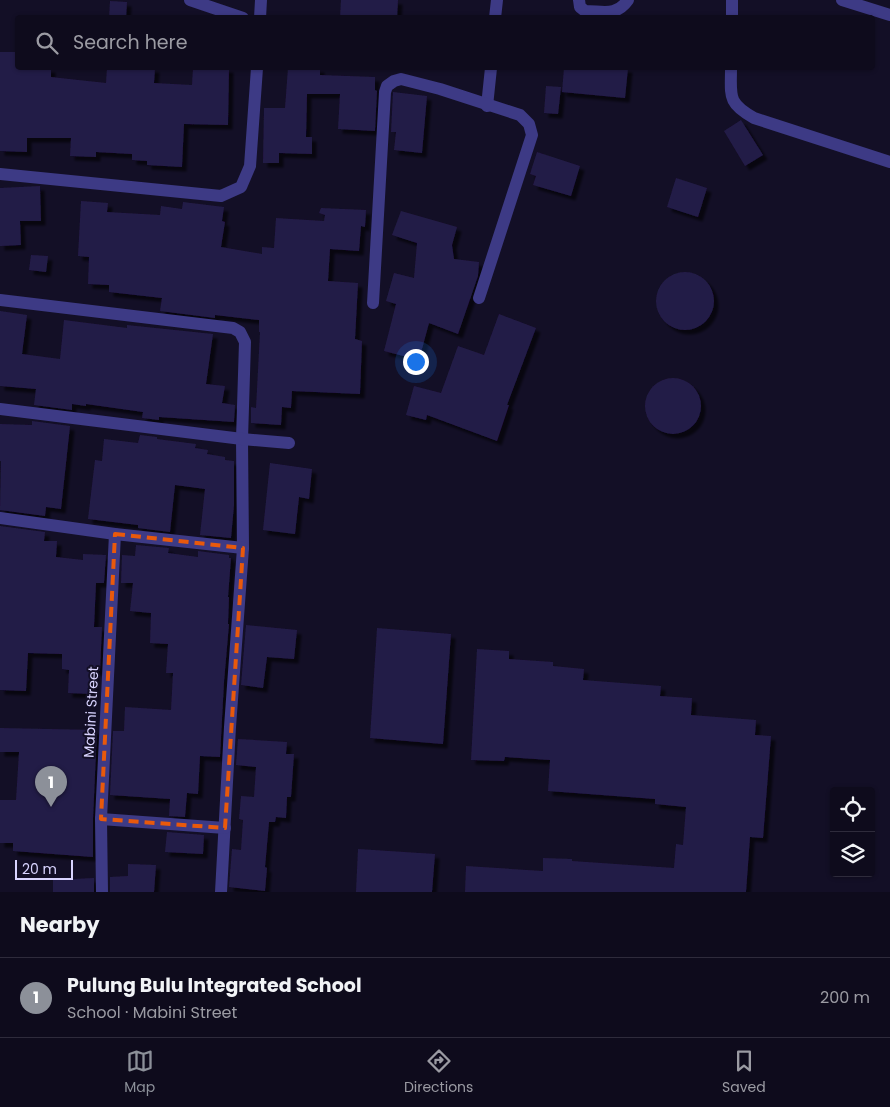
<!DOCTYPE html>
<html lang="en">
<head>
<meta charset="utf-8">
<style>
  :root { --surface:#0e0b1c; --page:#171425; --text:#f1f3f6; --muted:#9b9ba3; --line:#2e2b3b; --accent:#8c9099 }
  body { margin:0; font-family:Poppins,sans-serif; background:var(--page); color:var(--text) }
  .controls { position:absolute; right:15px; bottom:15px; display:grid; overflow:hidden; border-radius:5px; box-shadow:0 1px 4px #0004 }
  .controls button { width:45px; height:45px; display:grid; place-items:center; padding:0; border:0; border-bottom:1px solid var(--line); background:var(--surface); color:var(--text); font:25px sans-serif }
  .scale { position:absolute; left:15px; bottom:12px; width:58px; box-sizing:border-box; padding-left:5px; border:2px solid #d9d4ff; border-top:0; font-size:14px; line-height:18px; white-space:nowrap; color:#d9d4ff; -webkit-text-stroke:4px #130f26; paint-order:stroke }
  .you { position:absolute; left:415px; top:361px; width:18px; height:18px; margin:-12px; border:4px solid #fff; border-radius:50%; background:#1a73e8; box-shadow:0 0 0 8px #1a73e833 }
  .badge { display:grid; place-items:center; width:32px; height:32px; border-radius:50%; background:var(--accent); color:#fff; font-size:16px; font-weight:700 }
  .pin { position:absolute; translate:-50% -41px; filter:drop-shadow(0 1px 2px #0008) }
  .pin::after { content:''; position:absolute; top:26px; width:18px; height:15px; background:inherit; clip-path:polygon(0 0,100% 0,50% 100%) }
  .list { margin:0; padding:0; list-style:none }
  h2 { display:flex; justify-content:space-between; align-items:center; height:65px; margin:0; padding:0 20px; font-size:21px }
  h2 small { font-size:16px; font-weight:400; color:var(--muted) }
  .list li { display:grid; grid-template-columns:32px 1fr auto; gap:15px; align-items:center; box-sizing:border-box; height:80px; padding:0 20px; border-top:1px solid var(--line) }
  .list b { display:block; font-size:19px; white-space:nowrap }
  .list p { margin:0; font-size:16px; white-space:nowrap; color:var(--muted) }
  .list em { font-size:16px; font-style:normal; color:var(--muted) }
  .icon { flex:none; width:28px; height:28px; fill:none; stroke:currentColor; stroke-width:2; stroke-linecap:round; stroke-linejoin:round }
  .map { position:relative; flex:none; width:890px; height:892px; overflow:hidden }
  .search { position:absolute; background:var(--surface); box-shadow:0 1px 4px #0004; left:15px; right:15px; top:15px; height:55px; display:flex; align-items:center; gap:12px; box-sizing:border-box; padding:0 18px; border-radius:5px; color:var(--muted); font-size:19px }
  .sheet { height:145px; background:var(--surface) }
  nav { display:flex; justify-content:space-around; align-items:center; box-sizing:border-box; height:70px; border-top:1px solid var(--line); background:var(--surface); font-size:14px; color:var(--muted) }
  nav a { display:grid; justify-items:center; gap:2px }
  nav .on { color:var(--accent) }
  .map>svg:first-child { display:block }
  .building { fill:#241b47; filter:url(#shadow) }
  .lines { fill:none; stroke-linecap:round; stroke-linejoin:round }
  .minor { stroke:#3d3a85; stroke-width:12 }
  .marked { fill:none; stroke:#e8590c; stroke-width:4; stroke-dasharray:10 6; stroke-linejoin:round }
  .labels { text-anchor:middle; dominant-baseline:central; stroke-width:4; stroke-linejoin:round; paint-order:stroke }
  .street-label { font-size:14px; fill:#d9d4ff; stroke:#130f26 }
</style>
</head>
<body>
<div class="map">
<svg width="890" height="892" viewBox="0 0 890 892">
  <defs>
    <filter id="shadow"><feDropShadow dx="4.5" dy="4.5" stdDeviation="1" flood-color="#0009"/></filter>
  </defs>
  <rect width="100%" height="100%" fill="#130f26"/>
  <g class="building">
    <path d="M341,0h57l-1,18h-57z"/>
    <path d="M110,1l17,1 -1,16h-17z"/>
    <path d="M0,52h18v16h33v9l55,6 1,-15h48l-1,15 38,2 1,-17h36l-1,57 -44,-1 -2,43 -35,-2v-4l-15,-1v-6l-36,-2v5l-26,-1 1,-18h-44v14l-27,-1z"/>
    <path d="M288,68h32v7l55,2v13l2,1 -2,40 -37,-2 2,-35h-33l-1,43h6v17l-33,-1v10h-16l1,-55h21z"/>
    <path d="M564,68h64l-3,30 -63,-6z"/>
    <path d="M546,86l15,1 -3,27 -14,-1z"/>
    <path d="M393,92l34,4 -5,57 -28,-3 2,-18h-5z"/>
    <path d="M741,120l22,35 -18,11 -21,-35z"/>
    <path d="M537,152l43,14 -9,30 -38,-11 3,-9 -6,-2z"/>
    <path d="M676,178l31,10 -9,29 -31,-10z"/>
    <path d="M40,186l1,35h-21l1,24 -21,1v-58z"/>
    <path d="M81,201l27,2 -1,9 53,3 1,-9 21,3 1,-7 41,5 -2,14 3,1 -4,25 41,7v-7l12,1 2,-30 48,3 1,-6 -6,-2 2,-5 45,2 -1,17 -4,-1 -2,25 -29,-2 -2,32 30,2 -3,56 7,2 -2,53 -68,-3 -1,17 -9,-1 -1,18 -30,-2v-16l5,1 4,-76h-1v-12l-44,-5v3l-55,-7 2,-13 -53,-6v-7l-21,-1 1,-27 -11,-1z"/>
    <path d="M401,211l56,16 -5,18 2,14 25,3 -1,14 -20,58 -29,-11 -10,37 -35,-9 12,-47 -10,-3 8,-28 20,5 3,-35 -25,-8z"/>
    <path d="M31,255l17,1 -2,16 -17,-2z"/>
    <circle cx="685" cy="301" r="29"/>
    <path d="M0,311l27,4 -5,39 38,5 4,-39 63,8v-3l86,9 -7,50 19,2 -3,17 13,2 -1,17 -75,-5v3l-17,-2 1,-6 -57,-8v2l-14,-2v6l-38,-5 2,-16 -36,-3z"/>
    <path d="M499,314l37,14 -29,77h2l-12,36 -70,-26 -1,5 -20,-5 8,-29 27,7 17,-47 26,9z"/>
    <circle cx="673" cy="406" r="28"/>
    <path d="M32,421l38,5 -9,83 -15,-2 -1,9 -45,-6 1,-49h-1v-37l32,1z"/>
    <path d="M140,435l17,2v2l39,5 -1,4 13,2 -1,4 18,3v3l9,1v44l-3,33 -31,-3 5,-46 -30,-4 -5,47 -32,-4v-3l-50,-6 7,-59 7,1 2,-22 34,4z"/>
    <path d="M270,463l42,6 -3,30 -10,-2 -4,37 -32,-4z"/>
    <path d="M0,526l45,6 -1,9h13l-1,16 27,3v-6l23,1 -2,28h-8l-2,44h8l-2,44h-6l-1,23 -25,-1 1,-23 -7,-1v-15l-34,-1 -2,38 -26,-1z"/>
    <path d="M136,545l33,3 -1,5 30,4v-6l31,4v3h2l-3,39h1l-1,27h1l-5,58 -4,75 -20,-1 -2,38 -11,-1 -2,24 -16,-1 1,-17 -60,-4 3,-64h11l1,-24 46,3 2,-37h-7l2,-29 -18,-1 1,-30 -21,-2 3,-28h-12l1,-28 13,1z"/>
    <path d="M246,625l51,5 -3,29 -27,-2 -4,31 -22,-3z"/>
    <path d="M377,628l74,6 -8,110 -73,-6z"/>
    <path d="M477,649l32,2v8l44,3v4l31,3 -1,11 78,6 -1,10 32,2 -1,17 65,5 -1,15 16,1 -8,102 -13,-1 -4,55h-281l1,-26 77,5v-13l29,1v2l102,7 2,-24 7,1 3,-38 -31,-3v-5l-107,-8 2,-31 -45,-3 -1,4 -33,-1z"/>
    <path d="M0,728l97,2 -4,89v38l-80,-6v-8h-13v-43h16l3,-48h-19z"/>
    <path d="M238,739l49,3 -1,12h8l-3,43h-4l-1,21 -10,-1 -1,5h-6l-4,45 2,1 -2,23 -36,-4 3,-38 9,1 2,-30 -4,-1 2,-23 13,1 2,-30 -20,-2z"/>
    <path d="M167,832l37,3 -1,19 -38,-2z"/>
    <path d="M358,849l77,5 -3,38h-76z"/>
    <path d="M128,864l28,1 -2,27h-44v-15l18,-1z"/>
    <path d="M94,878v14h-41v-12z"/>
  </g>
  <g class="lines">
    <g class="minor">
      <path d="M190,0l53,18"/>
      <path d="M579,0l1,7 5,4c18,0 31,6 43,-11"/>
      <path d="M842,0l48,15"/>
      <path d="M260,18l1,-18"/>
      <path d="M495,18l2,-18"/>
      <path d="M732,18v-18"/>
      <path d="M731,68c0,28 -4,35 23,50l136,44"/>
      <path d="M487,106l4,-38"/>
      <path d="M0,174l221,22 20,-9 9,-21 7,-98"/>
      <path d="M0,300l233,28 7,4 5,10 -3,97 1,109 -13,179 -9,165"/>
      <path d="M373,303l12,-211 2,-6 7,-5 7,-2 39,10 80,26 9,9 3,11 -53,163"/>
      <path d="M0,409l242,30 47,4"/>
      <path d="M0,518l115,16 128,14"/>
      <path d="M101,819l124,9"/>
      <path d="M102,892l-1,-73 14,-285"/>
    </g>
  </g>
  <path class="marked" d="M115,534l128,14 -18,280 -124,-9z"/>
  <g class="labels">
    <g class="street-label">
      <text transform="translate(91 712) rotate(-87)">Mabini Street</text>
    </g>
  </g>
</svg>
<div class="controls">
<button><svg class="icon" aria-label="locate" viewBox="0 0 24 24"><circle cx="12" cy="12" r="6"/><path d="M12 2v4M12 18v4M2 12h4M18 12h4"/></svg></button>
<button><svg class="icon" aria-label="layers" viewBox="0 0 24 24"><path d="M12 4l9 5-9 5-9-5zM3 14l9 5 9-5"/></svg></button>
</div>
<div class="scale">20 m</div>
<div class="you"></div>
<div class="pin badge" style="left:51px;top:807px">1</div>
<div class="search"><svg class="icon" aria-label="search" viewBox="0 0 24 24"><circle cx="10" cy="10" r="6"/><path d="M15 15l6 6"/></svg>Search here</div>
</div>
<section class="sheet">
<h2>Nearby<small></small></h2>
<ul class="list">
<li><span class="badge">1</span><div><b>Pulung Bulu Integrated School</b><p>School · Mabini Street</p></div><em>200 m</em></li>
</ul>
</section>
<nav>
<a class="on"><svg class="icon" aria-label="map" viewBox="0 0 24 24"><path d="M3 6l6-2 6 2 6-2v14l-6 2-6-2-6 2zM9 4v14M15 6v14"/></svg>Map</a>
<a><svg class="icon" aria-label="directions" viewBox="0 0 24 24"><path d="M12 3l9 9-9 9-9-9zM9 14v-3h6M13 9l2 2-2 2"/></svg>Directions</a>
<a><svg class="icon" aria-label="saved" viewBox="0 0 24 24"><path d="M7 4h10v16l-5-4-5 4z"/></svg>Saved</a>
</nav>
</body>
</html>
